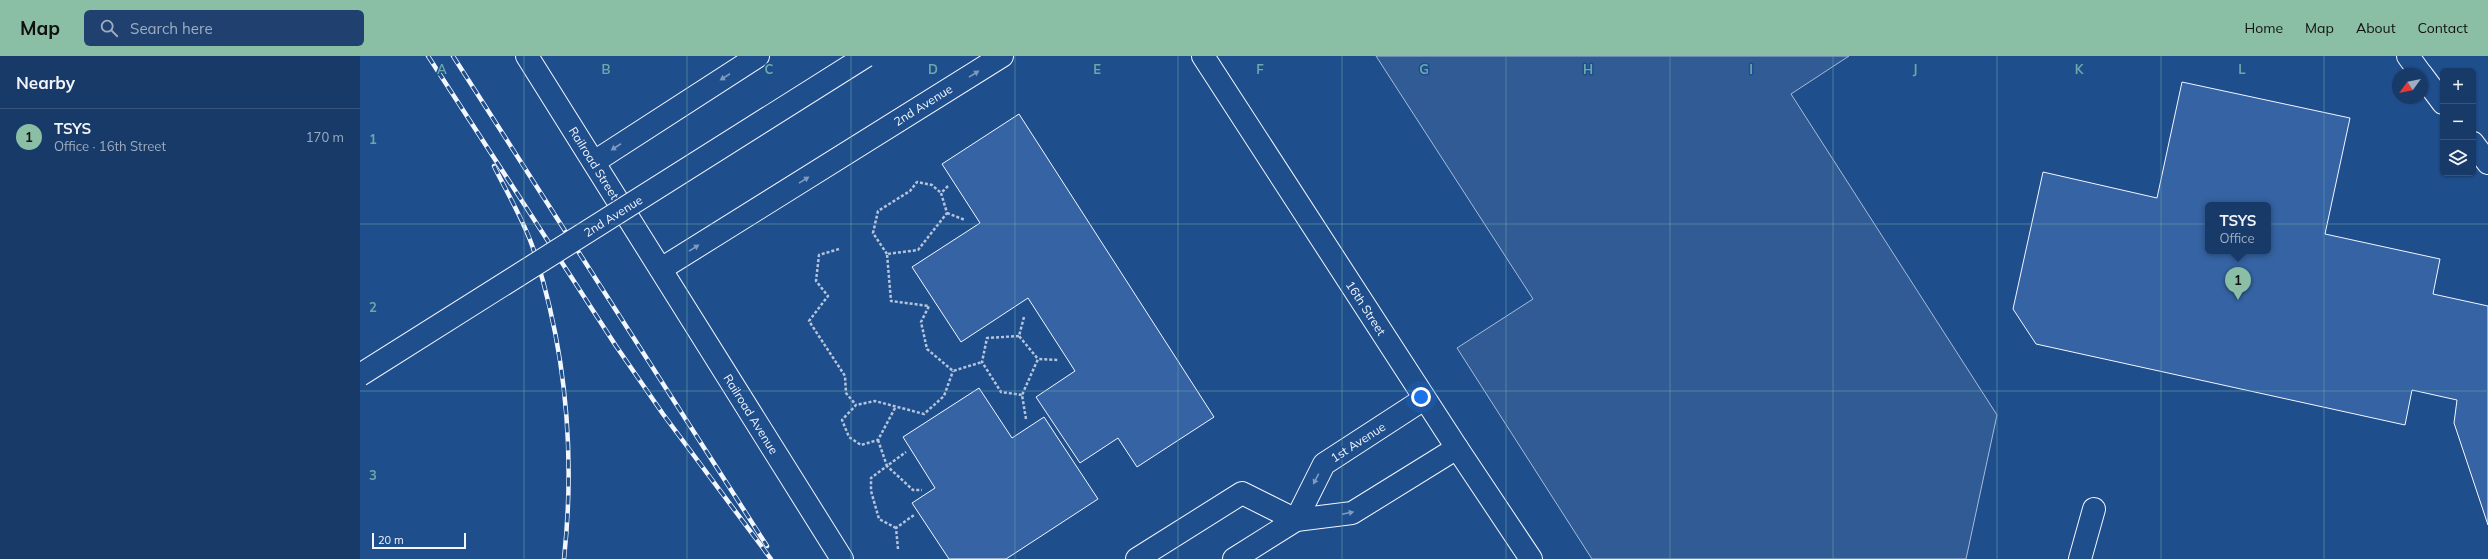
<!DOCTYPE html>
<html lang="en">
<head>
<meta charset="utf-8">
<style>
  :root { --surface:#173a69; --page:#20416f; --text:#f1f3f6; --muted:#9eadc0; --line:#36547d; --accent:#8abfa5 }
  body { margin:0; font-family:Mulish,sans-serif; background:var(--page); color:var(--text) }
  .controls { position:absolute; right:12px; top:12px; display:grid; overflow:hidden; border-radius:6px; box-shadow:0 1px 3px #0004 }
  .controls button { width:36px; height:36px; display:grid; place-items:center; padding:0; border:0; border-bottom:1px solid var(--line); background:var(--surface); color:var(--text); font:20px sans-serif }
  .compass { position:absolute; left:2032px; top:12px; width:36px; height:36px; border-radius:50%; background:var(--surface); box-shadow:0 1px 3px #0004; rotate:237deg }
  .scale { position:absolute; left:12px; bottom:10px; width:94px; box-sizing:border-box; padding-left:4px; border:2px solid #f2f6ff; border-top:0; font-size:11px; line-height:14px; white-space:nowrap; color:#f2f6ff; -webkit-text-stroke:3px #1f4e8c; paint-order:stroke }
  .you { position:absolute; left:1061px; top:341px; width:14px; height:14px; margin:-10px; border:3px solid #fff; border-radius:50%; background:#1a73e8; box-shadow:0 0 0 6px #1a73e833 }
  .badge { display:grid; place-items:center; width:26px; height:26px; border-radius:50%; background:var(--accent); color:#111; font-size:13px; font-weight:700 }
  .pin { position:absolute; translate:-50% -33px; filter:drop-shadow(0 1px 2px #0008) }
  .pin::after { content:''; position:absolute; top:21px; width:14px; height:12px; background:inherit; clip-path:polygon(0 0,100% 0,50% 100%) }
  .popup { position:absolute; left:1845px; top:146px; width:66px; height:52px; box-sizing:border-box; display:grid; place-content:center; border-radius:6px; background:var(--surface); filter:drop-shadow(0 1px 3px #0005); font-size:13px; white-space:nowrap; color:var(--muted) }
  .popup b { font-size:15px; color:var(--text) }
  .popup::after { content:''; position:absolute; left:50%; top:100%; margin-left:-8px; border:8px solid transparent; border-top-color:var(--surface) }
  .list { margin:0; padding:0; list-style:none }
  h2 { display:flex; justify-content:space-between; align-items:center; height:52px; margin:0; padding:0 16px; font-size:17px }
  h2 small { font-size:13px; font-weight:400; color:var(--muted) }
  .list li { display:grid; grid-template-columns:26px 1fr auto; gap:12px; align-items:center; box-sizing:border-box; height:56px; padding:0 16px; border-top:1px solid var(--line) }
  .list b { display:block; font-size:15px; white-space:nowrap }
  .list p { margin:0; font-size:13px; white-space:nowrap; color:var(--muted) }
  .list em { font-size:13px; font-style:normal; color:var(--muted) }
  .icon { flex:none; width:22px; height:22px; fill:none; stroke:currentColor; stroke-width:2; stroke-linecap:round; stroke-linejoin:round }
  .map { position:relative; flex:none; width:2128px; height:503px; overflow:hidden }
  header { display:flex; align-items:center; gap:24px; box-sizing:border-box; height:56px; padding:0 20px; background:var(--accent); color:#111 }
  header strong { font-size:19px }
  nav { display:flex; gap:22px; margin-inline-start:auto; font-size:14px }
  .search { width:280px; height:36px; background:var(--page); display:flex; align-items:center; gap:10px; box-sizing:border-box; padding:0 14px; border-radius:6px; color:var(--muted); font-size:15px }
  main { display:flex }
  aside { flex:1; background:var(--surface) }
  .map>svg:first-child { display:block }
  .parking { fill:#305b95; stroke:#a8bbd7 }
  .building { fill:#3563a3; stroke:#f2f6ff; fill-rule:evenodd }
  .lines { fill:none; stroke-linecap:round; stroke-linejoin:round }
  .street-casing { stroke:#f2f6ff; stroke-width:24 }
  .path { stroke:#b3c4dc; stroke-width:2.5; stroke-dasharray:3 2; stroke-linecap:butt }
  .street { stroke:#1f4e8c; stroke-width:22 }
  .rail-casing { stroke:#f2f6ff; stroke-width:4.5 }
  .rail { stroke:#1f4e8c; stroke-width:3; stroke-dasharray:9; stroke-linecap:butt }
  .secondary-bridge-casing { stroke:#f2f6ff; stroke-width:24; stroke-linecap:butt }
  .secondary-bridge { stroke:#1f4e8c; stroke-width:22 }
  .oneway { fill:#7e9ac0 }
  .grid { fill:none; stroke:#6aa9a8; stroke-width:1; stroke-opacity:0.55 }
  .labels { text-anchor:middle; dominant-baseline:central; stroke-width:3; stroke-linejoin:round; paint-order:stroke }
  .street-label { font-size:12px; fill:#f2f6ff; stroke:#1f4e8c }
  .grid-label { font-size:13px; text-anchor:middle; font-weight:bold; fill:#6aa9a8; stroke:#1f4e8c; stroke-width:3; stroke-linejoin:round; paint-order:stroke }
</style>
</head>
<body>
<header>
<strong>Map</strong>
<div class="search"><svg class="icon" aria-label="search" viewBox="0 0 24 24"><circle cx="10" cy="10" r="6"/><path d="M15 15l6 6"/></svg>Search here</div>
<nav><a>Home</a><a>Map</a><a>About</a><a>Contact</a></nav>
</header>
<main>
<aside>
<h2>Nearby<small></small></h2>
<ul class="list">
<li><span class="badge">1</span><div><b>TSYS</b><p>Office · 16th Street</p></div><em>170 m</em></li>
</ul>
</aside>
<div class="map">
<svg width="2128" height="503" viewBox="0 0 2128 503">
  <rect width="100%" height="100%" fill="#1f4e8c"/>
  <path class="parking" d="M1016,0h473l-58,38 206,321 -31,144h-374l-135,-211 76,-49z"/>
  <g class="building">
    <path d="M1822,26l168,36 -25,116 115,25 -7,35 55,12v219l-34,-102 3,-23 -45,-10 -7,35 -369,-81 -23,-35 30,-137 114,26zM1848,149h60v46h-60z"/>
    <path d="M659,58l195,303 -77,50 -19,-29 -38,25 -44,-66 39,-26 -47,-73 -67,44 -49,-75 68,-44 -38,-59z"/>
    <path d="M619,332l33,50 32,-21 54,82 -92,60h-57l-37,-56 23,-15 -32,-51z"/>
  </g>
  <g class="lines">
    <defs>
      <g id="street">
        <path d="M167,0l315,503"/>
        <path d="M843,0l254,392 74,111"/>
        <path d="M2048,0l13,18"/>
        <path d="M2062,19l21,28"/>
        <path d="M2113,87l15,20"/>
        <path d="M234,106l164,-106"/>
        <path d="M301,213l341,-213"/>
        <path d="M936,464l28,-56 100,-65"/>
        <path d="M777,503l105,-66 54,27"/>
        <path d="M874,503l62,-39 56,-7 105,-65"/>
        <path d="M1720,503l14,-50"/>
      </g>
    </defs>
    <use href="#street" class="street-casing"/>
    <g class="path">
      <path d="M588,130l-7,7 6,20 -29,37 -31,4 4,47 38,5 -8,16 6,27 26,22 29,-9"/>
      <path d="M587,157l18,7"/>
      <path d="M479,193l-20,6 -3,26 12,15 -19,25 36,55 1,17 10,12"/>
      <path d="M527,198l-14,-21 5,-22 32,-20 7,-9 15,3 9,8"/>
      <path d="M664,261l-5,19 19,23"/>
      <path d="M659,280l-32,2 -5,24 19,30 21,3"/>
      <path d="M535,352l-17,32 -17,5 -12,-8 -7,-17 14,-15 19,-4 49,13 20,-18 9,-25"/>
      <path d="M666,363l-4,-24 16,-36 21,1"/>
      <path d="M518,384l9,26 19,-14"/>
      <path d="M536,472l-17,-9 -8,-28v-13l16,-12 26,24h9"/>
      <path d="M538,493l-2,-21 18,-13"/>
    </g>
    <use href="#street" class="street"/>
    <defs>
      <g id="rail">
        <path d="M68,0l188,290 47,68 108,145"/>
        <path d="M93,0l314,490"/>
        <path d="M134,110c13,27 31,56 40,85 32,99 41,205 30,308"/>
      </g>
    </defs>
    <use href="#rail" class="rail-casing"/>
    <use href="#rail" class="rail"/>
    <defs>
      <path id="secondary-bridge" d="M0,319l506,-319"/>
    </defs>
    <use href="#secondary-bridge" class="secondary-bridge-casing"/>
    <use href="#secondary-bridge" class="secondary-bridge"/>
  </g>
  <defs><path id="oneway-solid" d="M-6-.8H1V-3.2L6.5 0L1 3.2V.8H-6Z"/></defs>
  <g class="oneway">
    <use href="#oneway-solid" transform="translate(614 18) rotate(-32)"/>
    <use href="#oneway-solid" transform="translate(365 21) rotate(147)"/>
    <use href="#oneway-solid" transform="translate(256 91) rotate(147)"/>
    <use href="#oneway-solid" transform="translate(444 124) rotate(-32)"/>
    <use href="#oneway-solid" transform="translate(334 192) rotate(-32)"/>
    <use href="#oneway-solid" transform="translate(956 423) rotate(117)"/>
    <use href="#oneway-solid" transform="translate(988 457) rotate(-12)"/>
  </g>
  <path class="grid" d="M164,0v503M327,0v503M491,0v503M655,0v503M818,0v503M982,0v503M1146,0v503M1310,0v503M1473,0v503M1637,0v503M1801,0v503M1964,0v503M0,168h2128M0,335h2128"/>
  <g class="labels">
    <g class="street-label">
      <text transform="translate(563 49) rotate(-32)">2nd Avenue</text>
      <text transform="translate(234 107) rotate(58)">Railroad Street</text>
      <text transform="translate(253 160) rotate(-32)">2nd Avenue</text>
      <text transform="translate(1006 252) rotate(57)">16th Street</text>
      <text transform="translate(391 358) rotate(58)">Railroad Avenue</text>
      <text transform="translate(998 386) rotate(-33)">1st Avenue</text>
    </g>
  </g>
  <g class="grid-label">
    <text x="82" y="18">A</text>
    <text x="246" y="18">B</text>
    <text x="409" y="18">C</text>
    <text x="573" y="18">D</text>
    <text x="737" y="18">E</text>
    <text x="900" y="18">F</text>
    <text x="1064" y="18">G</text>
    <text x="1228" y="18">H</text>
    <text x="1391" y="18">I</text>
    <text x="1555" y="18">J</text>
    <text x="1719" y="18">K</text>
    <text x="1882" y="18">L</text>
    <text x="13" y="88">1</text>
    <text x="13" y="256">2</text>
    <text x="13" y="424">3</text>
  </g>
</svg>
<div class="controls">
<button>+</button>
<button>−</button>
<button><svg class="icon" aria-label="layers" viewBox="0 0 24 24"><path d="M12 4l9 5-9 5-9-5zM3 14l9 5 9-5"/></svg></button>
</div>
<svg class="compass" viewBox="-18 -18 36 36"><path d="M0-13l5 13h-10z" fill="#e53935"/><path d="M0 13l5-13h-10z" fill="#9eadc0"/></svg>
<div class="scale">20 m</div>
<div class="you"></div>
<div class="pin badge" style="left:1878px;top:244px">1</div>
<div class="popup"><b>TSYS</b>Office</div>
</div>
</main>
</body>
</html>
